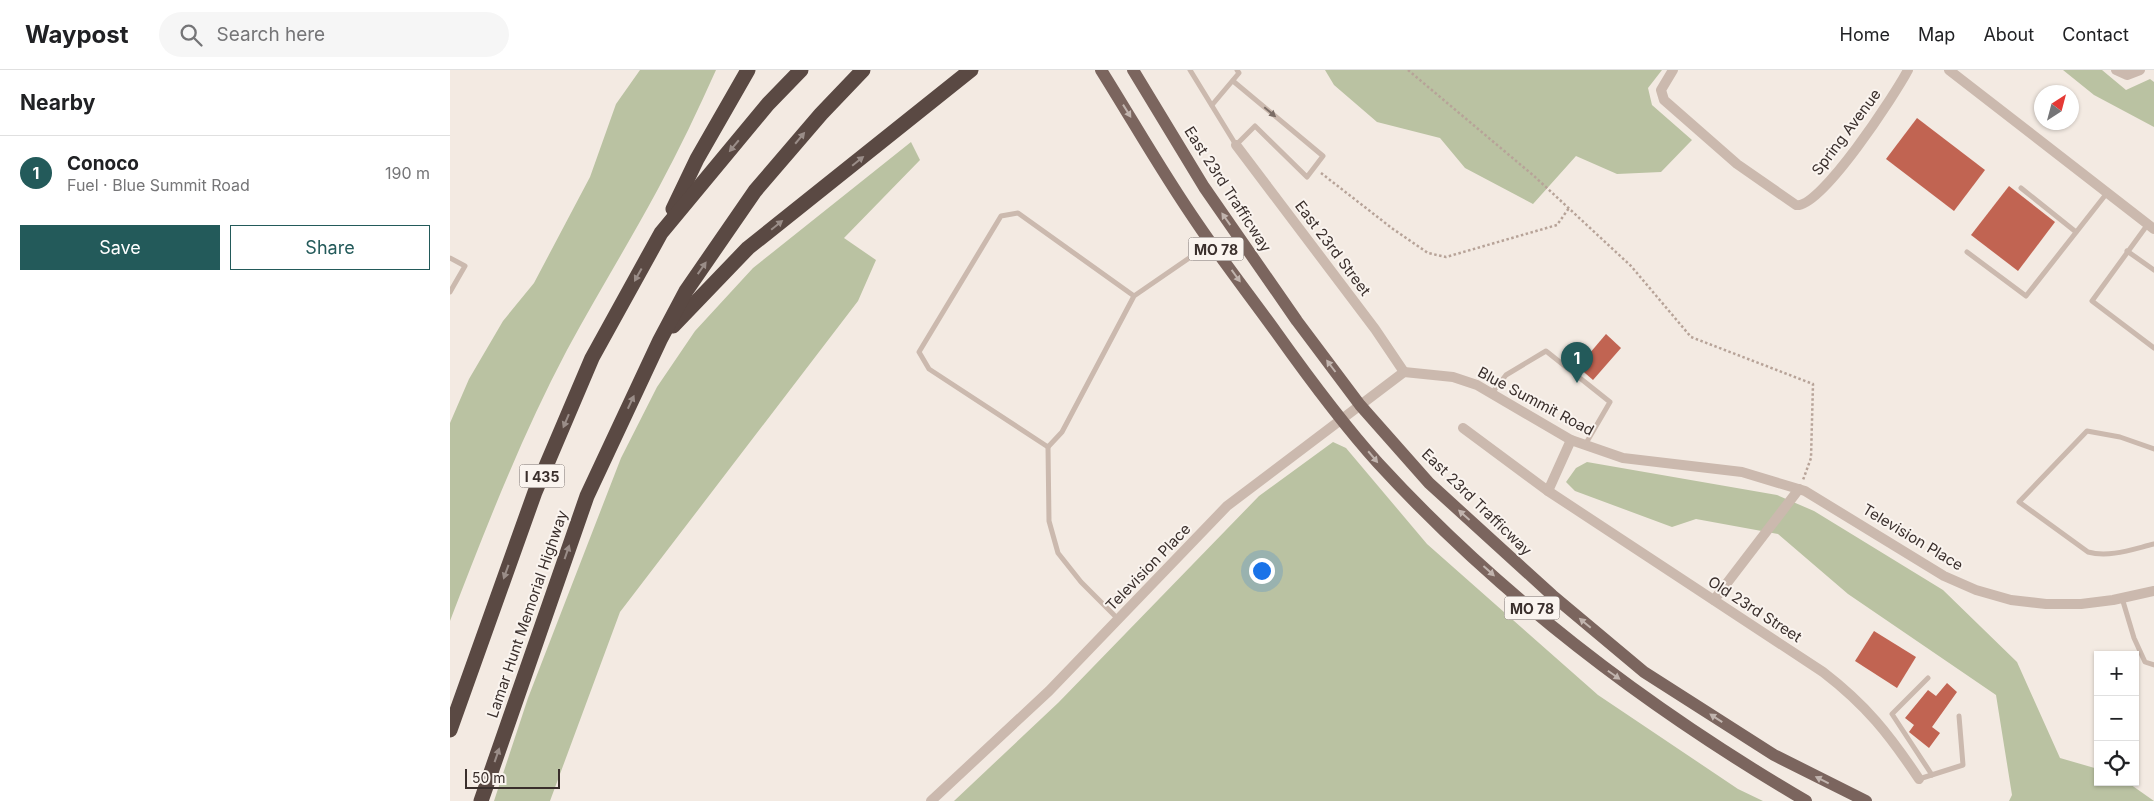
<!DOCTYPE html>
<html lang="en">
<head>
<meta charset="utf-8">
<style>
  :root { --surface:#fff; --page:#f6f6f6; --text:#202124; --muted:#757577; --line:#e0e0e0; --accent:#235a5a }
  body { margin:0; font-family:Inter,sans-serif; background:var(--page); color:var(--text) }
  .controls { position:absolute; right:15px; bottom:15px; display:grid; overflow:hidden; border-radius:0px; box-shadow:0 1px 4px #0004 }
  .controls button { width:45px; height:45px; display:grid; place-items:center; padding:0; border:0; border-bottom:1px solid var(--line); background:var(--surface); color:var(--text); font:25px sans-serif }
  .compass { position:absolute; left:1584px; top:15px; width:45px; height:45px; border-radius:50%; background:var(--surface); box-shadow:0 1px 4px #0004; rotate:36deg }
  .scale { position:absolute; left:15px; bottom:12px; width:95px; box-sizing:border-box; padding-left:5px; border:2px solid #3a2f2c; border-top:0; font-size:14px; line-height:18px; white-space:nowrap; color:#3a2f2c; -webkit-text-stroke:4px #faf4ef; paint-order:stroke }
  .you { position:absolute; left:811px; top:500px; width:18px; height:18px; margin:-12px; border:4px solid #fff; border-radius:50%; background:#1a73e8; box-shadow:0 0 0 8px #1a73e833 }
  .badge { display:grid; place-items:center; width:32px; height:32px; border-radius:50%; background:var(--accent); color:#fff; font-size:16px; font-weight:700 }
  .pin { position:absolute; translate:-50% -41px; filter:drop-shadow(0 1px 2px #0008) }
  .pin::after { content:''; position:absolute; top:26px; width:18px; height:15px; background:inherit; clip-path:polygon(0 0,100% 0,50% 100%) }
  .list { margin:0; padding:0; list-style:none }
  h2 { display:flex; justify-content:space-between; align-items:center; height:65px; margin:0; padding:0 20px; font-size:21px }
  h2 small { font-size:16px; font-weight:400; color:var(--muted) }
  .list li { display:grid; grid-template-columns:32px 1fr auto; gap:15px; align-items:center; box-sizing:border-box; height:75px; padding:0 20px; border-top:1px solid var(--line) }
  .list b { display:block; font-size:19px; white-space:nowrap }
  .list p { margin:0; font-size:16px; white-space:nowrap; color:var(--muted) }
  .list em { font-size:16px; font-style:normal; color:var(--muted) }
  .actions { display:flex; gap:10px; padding:15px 20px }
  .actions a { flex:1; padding:11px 0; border:1px solid var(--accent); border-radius:0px; text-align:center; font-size:18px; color:var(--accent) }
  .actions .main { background:var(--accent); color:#fff }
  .icon { flex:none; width:28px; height:28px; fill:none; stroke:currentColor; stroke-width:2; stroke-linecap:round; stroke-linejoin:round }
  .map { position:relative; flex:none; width:1704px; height:731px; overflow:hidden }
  header { display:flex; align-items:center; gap:30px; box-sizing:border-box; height:70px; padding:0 25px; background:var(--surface); border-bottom:1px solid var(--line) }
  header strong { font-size:24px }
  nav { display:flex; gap:28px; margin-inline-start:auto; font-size:18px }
  .search { width:350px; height:45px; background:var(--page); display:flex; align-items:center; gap:12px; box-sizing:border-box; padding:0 18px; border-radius:28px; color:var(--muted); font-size:19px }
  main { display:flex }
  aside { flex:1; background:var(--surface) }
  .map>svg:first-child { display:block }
  .green { fill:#bac2a2 }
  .building { fill:#c16452 }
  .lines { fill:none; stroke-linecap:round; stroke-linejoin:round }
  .path { stroke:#b7a398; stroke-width:2.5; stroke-dasharray:2.5 2.5; stroke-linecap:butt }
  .lane { stroke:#cbb9ae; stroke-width:5 }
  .street { stroke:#cbb9ae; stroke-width:10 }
  .primary { stroke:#7b655e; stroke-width:12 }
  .highway { stroke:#5a4943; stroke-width:15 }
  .oneway { fill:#c1b4ae }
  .oneway2 { fill:#7b6d66 }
  .oneway3 { fill:#9a8d88 }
  .labels { text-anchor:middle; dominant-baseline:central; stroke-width:4; stroke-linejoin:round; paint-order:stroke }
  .shield { fill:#faf4ef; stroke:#746a66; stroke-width:1 }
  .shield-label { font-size:14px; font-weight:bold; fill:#3a2f2c }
  .street-label { font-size:15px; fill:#3a2f2c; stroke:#faf4ef }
</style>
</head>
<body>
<header>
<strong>Waypost</strong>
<div class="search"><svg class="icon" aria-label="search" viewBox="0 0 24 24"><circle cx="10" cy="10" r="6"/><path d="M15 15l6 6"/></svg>Search here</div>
<nav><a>Home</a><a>Map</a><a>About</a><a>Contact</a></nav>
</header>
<main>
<aside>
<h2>Nearby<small></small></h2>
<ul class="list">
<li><span class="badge">1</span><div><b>Conoco</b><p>Fuel · Blue Summit Road</p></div><em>190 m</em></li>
</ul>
<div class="actions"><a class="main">Save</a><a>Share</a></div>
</aside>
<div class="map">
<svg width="1704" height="731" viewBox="0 0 1704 731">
  <rect width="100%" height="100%" fill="#f3eae2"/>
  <g class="green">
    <path d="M190,0h76c-18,40 -37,80 -58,119 -29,54 -62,107 -91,161 -46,87 -82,180 -117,271v-198l19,-44 34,-58 31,-38 56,-106 26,-73z"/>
    <path d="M875,0h337l-14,18 4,17 40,35 -31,32 -44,2 -41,-18 -43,48 -68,-36 -25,-30 -63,-16 -43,-37z"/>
    <path d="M1613,0h39l24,20 24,-11 4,3v45l-60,-32z"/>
    <path d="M461,72l9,18 -76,78 32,22 -18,41 -238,311 -70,189h-56l34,-103 93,-240 36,-71 38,-56 58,-63z"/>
    <path d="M883,372l13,6 81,96 171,151 140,94 25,12h-809l105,-99 200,-206z"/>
    <path d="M1137,392l190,33 37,16 129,79 74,72 43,96 38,11v13h29l27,19h-145l3,-6 -16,-100 -148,-101 -70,-60 -82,-15 -24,8 -97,-36 -9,-9 10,-14z"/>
  </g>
  <g class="building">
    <path d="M1467,48l68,52 -31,41 -68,-52z"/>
    <path d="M1559,116l46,36 -37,49 -47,-36z"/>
    <path d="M1156,264l15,14 -28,32 -15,-13z"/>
    <path d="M1424,561l42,26 -19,31 -42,-27z"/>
    <path d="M1497,613l10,9 -25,35 8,6 -11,15 -20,-16 5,-7 -9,-7 23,-28 8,6z"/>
  </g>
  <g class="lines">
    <g class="path">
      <path d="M958,0l126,106 97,90 60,71 122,47 -2,74 -8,22"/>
      <path d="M871,103l72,56 35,24 18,4 111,-32 12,-17"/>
    </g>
    <g class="lane">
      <path d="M740,0l46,75 19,-19 52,51 16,-21 -90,-75"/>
      <path d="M762,35l27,-32 -2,-3"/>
      <path d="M1571,118l55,44"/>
      <path d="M1698,154l-56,77 62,47"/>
      <path d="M1677,181l27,19"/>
      <path d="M1517,182l59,44 81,-103"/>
      <path d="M0,188l15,8 -15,26"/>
      <path d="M684,226l-72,136 -14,15 -119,-78 -10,-17 82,-136 17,-3 116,83 77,-53"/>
      <path d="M1042,323l14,-18 40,-24 64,51 -25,43"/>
      <path d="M598,377l1,74 9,32 23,29 37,37"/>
      <path d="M1704,379l-34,-12 -33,-6 -68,71 69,50c21,6 45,-3 66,-8"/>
      <path d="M1672,528l12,40 11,24 9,3"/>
      <path d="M1478,608l-36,36 40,61"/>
      <path d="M1469,709l44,-14 -4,-49"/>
    </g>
    <g class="street">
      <path d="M1223,0l-12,20 3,10 73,64 59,41c24,5 100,-112 112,-135"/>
      <path d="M1499,0l205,159"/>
      <path d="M1666,0l11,5 13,-5"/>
      <path d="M786,75l139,184 29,43"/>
      <path d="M954,302l49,5 24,8 94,55 52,18 119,14 63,19 139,85 32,14 35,10 35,4h35l32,-4 41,-9"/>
      <path d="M1013,358l85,63 275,181c43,33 66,62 96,107"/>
      <path d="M1098,421l23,-51"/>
      <path d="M1264,530l85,-111"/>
      <path d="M481,731l118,-110 178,-185 177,-134"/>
    </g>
    <g class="primary">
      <path d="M651,0c32,51 62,104 96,153 25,37 53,73 79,109 32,45 65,90 102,131 123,134 271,246 428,338"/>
      <path d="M683,0l71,117 93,134 63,84 69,78 123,112 92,77 130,83 92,46"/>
    </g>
    <g class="highway">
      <path d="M223,139l24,-50 51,-89"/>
      <path d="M223,256l75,-78 223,-178"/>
      <path d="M0,660l85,-238 57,-134 69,-125 107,-129 33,-34"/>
      <path d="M31,731l106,-305 73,-156 26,-49 69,-100 66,-77 42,-44"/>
    </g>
  </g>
  <defs><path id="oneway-solid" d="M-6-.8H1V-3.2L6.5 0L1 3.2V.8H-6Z" transform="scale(1.25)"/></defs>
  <g class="oneway">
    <use href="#oneway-solid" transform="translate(677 41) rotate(58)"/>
    <use href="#oneway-solid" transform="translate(776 149) rotate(-125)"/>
    <use href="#oneway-solid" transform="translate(786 206) rotate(54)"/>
    <use href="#oneway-solid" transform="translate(881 296) rotate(-127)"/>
    <use href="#oneway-solid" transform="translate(923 387) rotate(50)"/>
    <use href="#oneway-solid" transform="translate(1014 445) rotate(-138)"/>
    <use href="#oneway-solid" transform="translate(1039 501) rotate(42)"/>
    <use href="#oneway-solid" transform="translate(1135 553) rotate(-140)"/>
    <use href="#oneway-solid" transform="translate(1164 605) rotate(35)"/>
    <use href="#oneway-solid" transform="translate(1266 648) rotate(-147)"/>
    <use href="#oneway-solid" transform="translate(1372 710) rotate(-153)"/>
  </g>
  <use class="oneway2" href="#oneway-solid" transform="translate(820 42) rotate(40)"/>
  <g class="oneway3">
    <use href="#oneway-solid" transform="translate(350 68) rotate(-50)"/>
    <use href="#oneway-solid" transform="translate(284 76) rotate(130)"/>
    <use href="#oneway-solid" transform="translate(408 91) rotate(-39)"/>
    <use href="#oneway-solid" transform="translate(327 155) rotate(-39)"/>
    <use href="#oneway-solid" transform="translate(252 198) rotate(-55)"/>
    <use href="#oneway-solid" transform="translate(188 205) rotate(119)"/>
    <use href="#oneway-solid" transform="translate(181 332) rotate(-65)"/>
    <use href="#oneway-solid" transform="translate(116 351) rotate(113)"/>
    <use href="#oneway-solid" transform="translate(117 482) rotate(-71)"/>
    <use href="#oneway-solid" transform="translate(56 502) rotate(110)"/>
    <use href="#oneway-solid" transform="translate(47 685) rotate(-71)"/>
  </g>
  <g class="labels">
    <g class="shield">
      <rect x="738.5" y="167.5" width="55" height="23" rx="4"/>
      <rect x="69.5" y="394.5" width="45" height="23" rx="4"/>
      <rect x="1054.5" y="526.5" width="55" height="23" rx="4"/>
    </g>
    <g class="shield-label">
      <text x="766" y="179">MO 78</text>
      <text x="92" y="406">I 435</text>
      <text x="1082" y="538">MO 78</text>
    </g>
    <g class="street-label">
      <text transform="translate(1396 62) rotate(-53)">Spring Avenue</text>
      <text transform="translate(778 119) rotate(57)">East 23rd Trafficway</text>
      <text transform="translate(883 178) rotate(53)">East 23rd Street</text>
      <text transform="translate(1086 331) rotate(28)">Blue Summit Road</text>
      <text transform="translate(1027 432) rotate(44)">East 23rd Trafficway</text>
      <text transform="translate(1463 467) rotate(31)">Television Place</text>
      <text transform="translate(698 497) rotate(-46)">Television Place</text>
      <text transform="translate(1305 539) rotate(33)">Old 23rd Street</text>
      <text transform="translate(77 544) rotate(-71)">Lamar Hunt Memorial Highway</text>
    </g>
  </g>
</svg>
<div class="controls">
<button>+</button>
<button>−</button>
<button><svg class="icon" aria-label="locate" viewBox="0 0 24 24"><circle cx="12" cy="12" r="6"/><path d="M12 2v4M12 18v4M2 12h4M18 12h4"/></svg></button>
</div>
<svg class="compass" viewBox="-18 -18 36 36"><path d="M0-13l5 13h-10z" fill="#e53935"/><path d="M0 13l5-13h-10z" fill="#757577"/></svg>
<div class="scale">50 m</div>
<div class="you"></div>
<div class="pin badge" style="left:1127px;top:313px">1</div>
</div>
</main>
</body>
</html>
